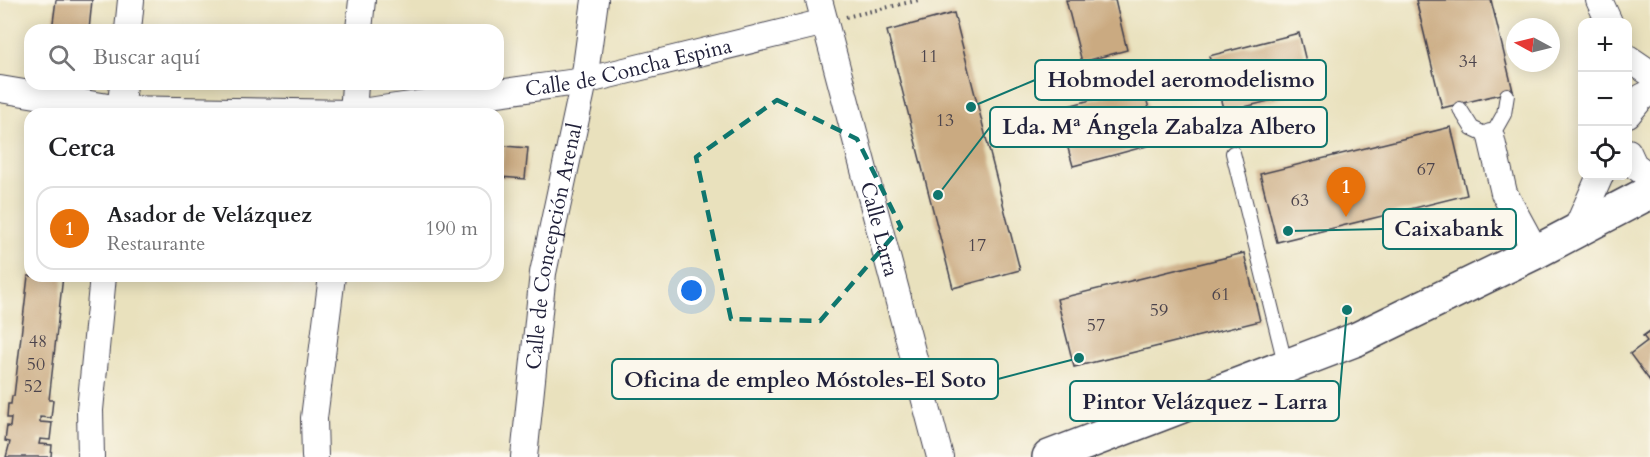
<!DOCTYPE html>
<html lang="es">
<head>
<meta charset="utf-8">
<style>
  :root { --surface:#fff; --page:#f2f2f2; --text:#202124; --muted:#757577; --line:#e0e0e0; --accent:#111827 }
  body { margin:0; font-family:Cardo,serif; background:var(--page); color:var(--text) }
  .controls { position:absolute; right:18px; top:18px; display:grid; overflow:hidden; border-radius:12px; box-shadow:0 3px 15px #0003 }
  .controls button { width:54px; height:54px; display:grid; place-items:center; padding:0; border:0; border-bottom:2px solid var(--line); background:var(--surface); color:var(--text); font:30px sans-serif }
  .compass { position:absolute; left:1506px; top:18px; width:54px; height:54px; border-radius:50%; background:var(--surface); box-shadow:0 3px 15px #0003; rotate:277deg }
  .you { position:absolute; left:692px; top:291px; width:21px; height:21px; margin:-15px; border:4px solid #fff; border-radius:50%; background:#1a73e8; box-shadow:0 0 0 9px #1a73e833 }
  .badge { display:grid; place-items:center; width:39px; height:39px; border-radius:50%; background:var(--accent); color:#fff; font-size:20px; font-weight:700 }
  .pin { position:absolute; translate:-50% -50px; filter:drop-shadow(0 2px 3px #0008) }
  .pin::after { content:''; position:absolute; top:32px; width:21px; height:18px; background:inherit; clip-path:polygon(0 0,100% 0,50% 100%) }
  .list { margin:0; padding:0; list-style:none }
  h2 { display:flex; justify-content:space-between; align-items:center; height:78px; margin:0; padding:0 24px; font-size:26px }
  h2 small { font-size:20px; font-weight:400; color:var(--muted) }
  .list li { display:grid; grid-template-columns:39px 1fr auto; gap:18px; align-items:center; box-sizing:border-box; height:84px; margin:0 12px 12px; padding:0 12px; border:2px solid var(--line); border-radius:18px }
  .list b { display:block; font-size:22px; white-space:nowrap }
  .list p { margin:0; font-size:20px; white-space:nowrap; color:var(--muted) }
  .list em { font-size:20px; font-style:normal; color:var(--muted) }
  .icon { flex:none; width:33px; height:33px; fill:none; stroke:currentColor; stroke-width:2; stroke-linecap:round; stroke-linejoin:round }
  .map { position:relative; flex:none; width:1650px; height:457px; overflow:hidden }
  .search { position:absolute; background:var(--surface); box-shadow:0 3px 15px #0003; left:24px; top:24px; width:480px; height:66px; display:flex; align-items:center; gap:15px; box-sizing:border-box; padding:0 21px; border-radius:18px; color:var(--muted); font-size:22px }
  .panel { position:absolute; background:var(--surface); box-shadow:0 3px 15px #0003; left:24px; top:108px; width:480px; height:174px; border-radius:18px }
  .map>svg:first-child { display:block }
  .building { fill:#caaa81 }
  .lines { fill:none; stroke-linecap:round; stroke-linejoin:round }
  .service-casing { stroke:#403f4e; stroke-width:16 }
  .minor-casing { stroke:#403f4e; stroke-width:28 }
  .tertiary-casing { stroke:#403f4e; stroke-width:36 }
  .path { stroke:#403f4e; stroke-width:4; stroke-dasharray:1.5 4.5; stroke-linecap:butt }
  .service { stroke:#fff; stroke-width:14 }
  .minor { stroke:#fff; stroke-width:26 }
  .tertiary { stroke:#fff; stroke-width:33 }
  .marked { fill:none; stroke:#0f766e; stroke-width:4.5; stroke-dasharray:12 8; stroke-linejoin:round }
  .labels { text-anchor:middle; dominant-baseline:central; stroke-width:6; stroke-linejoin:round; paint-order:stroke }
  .number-label { font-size:18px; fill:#4c444c }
  .street-label { font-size:21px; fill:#22223b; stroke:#fbf7ec }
  .leader { fill:none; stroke:#0f766e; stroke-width:2 }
  .callout-dot { fill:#0f766e; stroke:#fbf7ec; stroke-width:2 }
  .callout { fill:#fbf7ec; stroke:#0f766e; stroke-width:2 }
  .callout-label { font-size:22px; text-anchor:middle; font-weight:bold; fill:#22223b }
</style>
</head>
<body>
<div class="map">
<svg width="1650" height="457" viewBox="0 0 1650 457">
  <rect width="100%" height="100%" fill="#fbf7ec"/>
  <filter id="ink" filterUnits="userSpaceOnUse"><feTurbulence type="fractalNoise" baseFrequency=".0167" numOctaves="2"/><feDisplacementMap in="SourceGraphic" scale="12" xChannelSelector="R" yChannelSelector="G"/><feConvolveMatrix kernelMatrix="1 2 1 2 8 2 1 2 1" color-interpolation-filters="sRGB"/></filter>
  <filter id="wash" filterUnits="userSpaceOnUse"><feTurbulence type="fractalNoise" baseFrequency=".008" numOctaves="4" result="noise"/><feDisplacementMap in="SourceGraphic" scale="24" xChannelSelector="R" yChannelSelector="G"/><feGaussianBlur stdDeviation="1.35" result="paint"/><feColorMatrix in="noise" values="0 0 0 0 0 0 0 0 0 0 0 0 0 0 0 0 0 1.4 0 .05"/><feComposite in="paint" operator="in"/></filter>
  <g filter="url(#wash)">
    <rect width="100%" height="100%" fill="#e9e1bd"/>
    <g id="blocks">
      <g class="building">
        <path d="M56,0h36l-3,30h-37z"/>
        <path d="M1066,0h49l12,50 -45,12z"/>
        <path d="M1416,0h75l22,91 -71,17z"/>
        <path d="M954,13l66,257 -67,18 -66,-257z"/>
        <path d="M1299,33l14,57 -89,22 -15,-56z"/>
        <path d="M1143,86l15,57 -85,23 -16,-57z"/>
        <path d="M1451,127l16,68 -190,47 -17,-68z"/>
        <path d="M504,146l24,2 -3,31 -25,-2z"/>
        <path d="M1244,253l16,68 -186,46 -17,-68z"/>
        <path d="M28,276h35l-14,124h4l-2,18 -11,-1v5l12,1 -2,17 -10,-1 -1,5 13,1 -1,12h-45l4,-15 -5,-1 2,-15 3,1 1,-9h-4l1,-14h3l1,-8h2z"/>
        <path d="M1650,331v50l-20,-27 17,-13 -4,-5z"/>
      </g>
    </g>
  </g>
  <g filter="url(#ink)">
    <use href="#blocks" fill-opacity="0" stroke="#403f4e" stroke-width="1.5"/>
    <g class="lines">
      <defs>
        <g id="service">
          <path d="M1460,109l12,19 19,9 13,-23 3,-19"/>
          <path d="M1233,153l53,214"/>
        </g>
        <g id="minor">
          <path id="s1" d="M819,0l121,457"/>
          <path d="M1599,0l10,22"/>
          <path d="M128,30l3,-30"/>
          <path d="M359,30l3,-30"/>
          <path d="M1628,58l22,15"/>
          <path id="s2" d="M0,89l120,20 233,4 231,-32 241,-59"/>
          <path d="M120,114l3,-30"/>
          <path d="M353,114l2,-30"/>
          <path d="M1628,114l14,-17 8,-4"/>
          <path d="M1491,137l13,56 32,59"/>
          <path d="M1628,152l6,13 16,12"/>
          <path d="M1575,232l25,-56"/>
          <path d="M91,457l-1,-47 13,-134"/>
          <path d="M315,457l-1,-39 18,-142"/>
          <path id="s3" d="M524,457l19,-184 41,-192 11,-81"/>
        </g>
        <path id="tertiary" d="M1049,457l308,-118 179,-87 114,-60"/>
      </defs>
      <use href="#service" class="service-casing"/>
      <use href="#minor" class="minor-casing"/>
      <use href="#tertiary" class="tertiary-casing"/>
      <path class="path" d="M846,17l73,-17"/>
      <use href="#service" class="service"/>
      <use href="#minor" class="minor"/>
      <use href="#tertiary" class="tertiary"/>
    </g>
  </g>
  <path class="marked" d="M777,100l80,39 44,88 -81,94 -89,-2 -35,-162z"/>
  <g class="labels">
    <g class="number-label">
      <text x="929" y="56">11</text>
      <text x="1468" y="61">34</text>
      <text x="945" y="120">13</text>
      <text x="1426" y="169">67</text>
      <text x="1300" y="200">63</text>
      <text x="977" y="245">17</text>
      <text x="1221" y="294">61</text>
      <text x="1159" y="310">59</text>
      <text x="1096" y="325">57</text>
      <text x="38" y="341">48</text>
      <text x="36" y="364">50</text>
      <text x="33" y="386">52</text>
    </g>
    <g class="street-label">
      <text stroke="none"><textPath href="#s2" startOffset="634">Calle de Concha Espina</textPath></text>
      <text stroke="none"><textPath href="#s1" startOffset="237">Calle Larra</textPath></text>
      <text stroke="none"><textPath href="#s3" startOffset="213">Calle de Concepción Arenal</textPath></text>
    </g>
  </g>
  <path class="leader" d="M971 107L1035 80M938 195L990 127M1288 231L1383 229M1079 358L998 379M1347 310L1339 401"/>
  <g class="callout-dot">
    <circle cx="971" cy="107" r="6"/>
    <circle cx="938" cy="195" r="6"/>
    <circle cx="1288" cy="231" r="6"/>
    <circle cx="1079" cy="358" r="6"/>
    <circle cx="1347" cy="310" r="6"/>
  </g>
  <g class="callout">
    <rect x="1035" y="60" width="291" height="40" rx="6"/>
    <rect x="990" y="107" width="337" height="40" rx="6"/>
    <rect x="1383" y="209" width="133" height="40" rx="6"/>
    <rect x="612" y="359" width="386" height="40" rx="6"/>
    <rect x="1070" y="381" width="269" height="40" rx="6"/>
  </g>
  <g class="callout-label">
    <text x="1181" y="87">Hobmodel aeromodelismo</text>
    <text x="1159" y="134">Lda. Mª Ángela Zabalza Albero</text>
    <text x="1449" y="236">Caixabank</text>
    <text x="805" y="387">Oficina de empleo Móstoles-El Soto</text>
    <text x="1205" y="409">Pintor Velázquez - Larra</text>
  </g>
</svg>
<div class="controls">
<button>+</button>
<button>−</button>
<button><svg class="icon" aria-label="locate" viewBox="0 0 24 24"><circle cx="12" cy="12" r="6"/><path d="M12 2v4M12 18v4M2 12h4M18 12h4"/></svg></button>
</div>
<svg class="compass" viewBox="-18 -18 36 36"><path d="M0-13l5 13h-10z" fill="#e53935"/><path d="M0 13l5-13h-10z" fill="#757577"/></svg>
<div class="you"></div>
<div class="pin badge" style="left:1346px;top:217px;background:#e8710a">1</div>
<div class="search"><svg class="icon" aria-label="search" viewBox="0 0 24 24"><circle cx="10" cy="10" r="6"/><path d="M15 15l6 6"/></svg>Buscar aquí</div>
<section class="panel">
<h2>Cerca<small></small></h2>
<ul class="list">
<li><span class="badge" style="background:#e8710a">1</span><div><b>Asador de Velázquez</b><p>Restaurante</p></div><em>190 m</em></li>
</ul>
</section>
</div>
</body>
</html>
